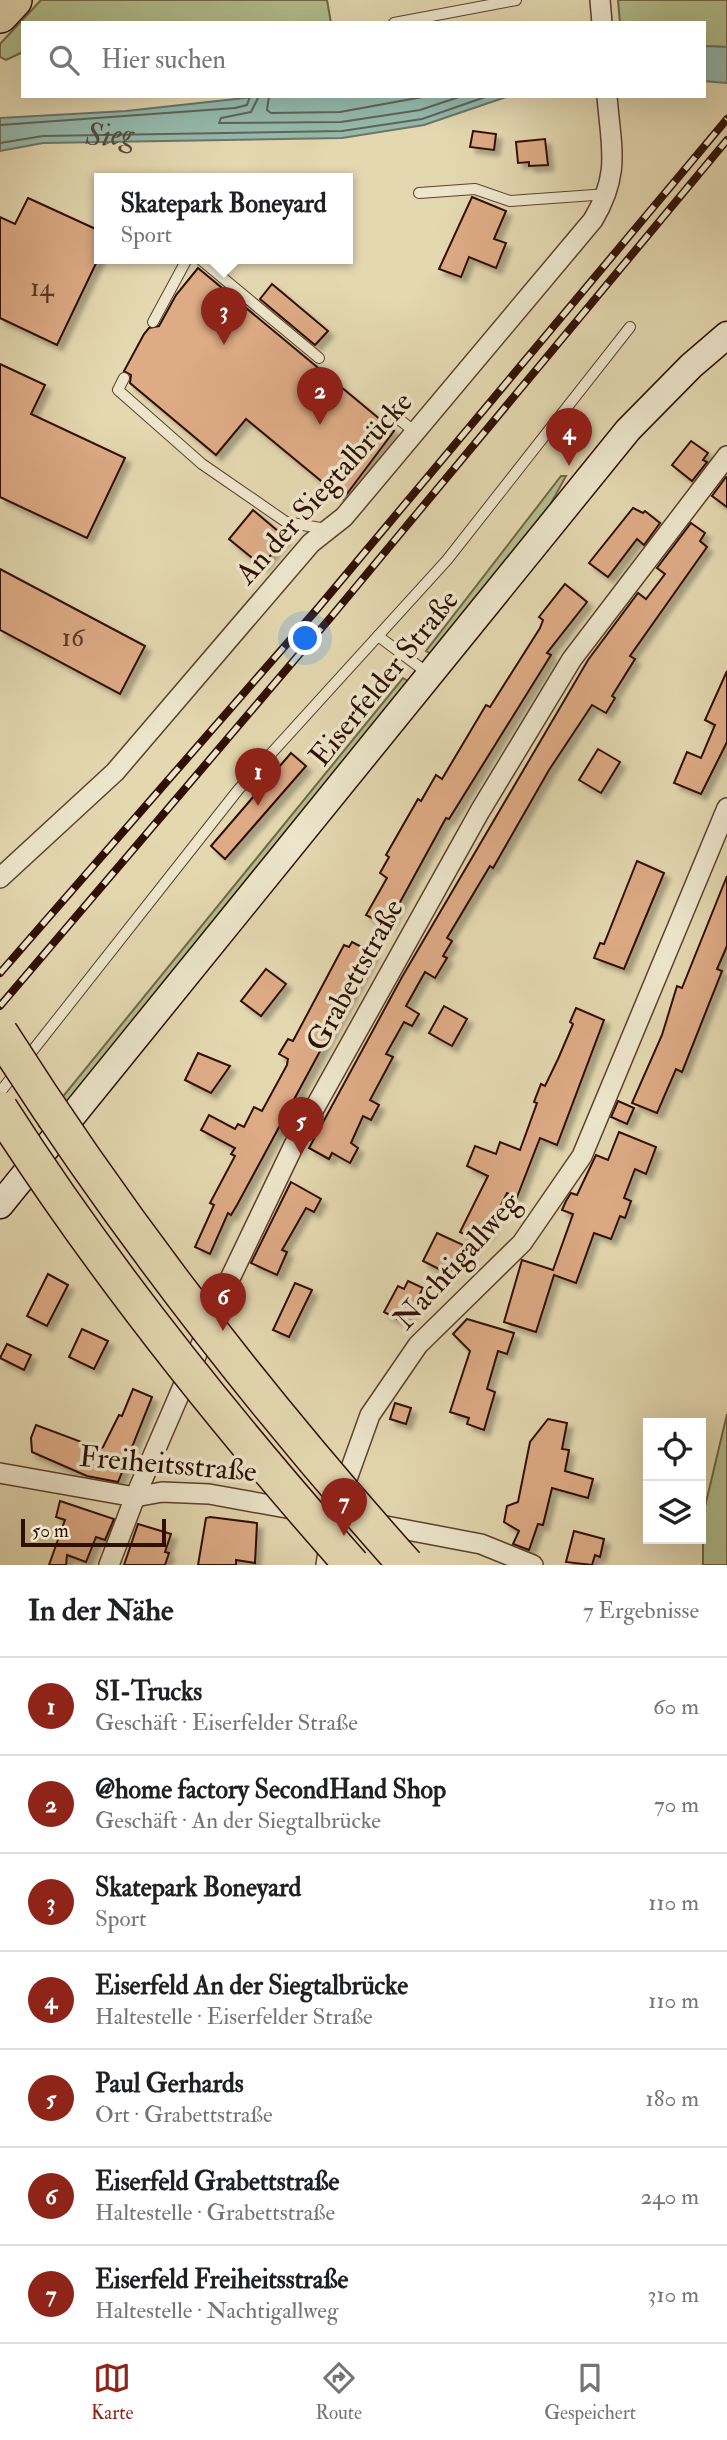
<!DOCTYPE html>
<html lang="de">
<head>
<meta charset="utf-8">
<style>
  :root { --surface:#fff; --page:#f6f6f6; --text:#202124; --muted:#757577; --line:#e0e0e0; --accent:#8f2418 }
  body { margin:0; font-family:"IM FELL Double Pica",serif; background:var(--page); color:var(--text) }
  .controls { position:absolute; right:21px; bottom:21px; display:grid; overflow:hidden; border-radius:0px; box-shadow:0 7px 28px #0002 }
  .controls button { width:63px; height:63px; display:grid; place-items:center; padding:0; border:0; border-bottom:2px solid var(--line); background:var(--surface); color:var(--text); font:35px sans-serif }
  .scale { position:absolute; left:21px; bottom:18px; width:145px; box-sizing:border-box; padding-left:7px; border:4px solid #300f02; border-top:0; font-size:19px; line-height:24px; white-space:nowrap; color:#300f02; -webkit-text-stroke:5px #ede6cc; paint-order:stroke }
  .you { position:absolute; left:306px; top:639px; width:24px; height:24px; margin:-18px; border:5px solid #fff; border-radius:50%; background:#1a73e8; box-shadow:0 0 0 10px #1a73e833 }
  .badge { display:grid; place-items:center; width:46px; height:46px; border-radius:50%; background:var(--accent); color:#fff; font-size:23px; font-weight:700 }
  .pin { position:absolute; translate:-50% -58px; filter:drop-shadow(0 2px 4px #0008) }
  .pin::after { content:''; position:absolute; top:37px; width:24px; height:21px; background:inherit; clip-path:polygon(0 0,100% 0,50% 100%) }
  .popup { position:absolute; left:94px; top:173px; width:259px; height:91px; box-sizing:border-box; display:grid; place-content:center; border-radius:0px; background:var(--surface); filter:drop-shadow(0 2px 5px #0005); font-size:23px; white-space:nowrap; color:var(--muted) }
  .popup b { font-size:26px; color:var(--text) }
  .popup::after { content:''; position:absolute; left:50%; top:100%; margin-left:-14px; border:14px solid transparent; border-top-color:var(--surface) }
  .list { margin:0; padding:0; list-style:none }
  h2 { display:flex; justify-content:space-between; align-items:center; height:91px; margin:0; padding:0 28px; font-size:30px }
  h2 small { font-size:23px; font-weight:400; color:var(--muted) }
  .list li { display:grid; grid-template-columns:46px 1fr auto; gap:21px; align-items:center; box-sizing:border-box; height:98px; padding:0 28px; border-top:2px solid var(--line) }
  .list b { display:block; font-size:26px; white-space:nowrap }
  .list p { margin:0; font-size:23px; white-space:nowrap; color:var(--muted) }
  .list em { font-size:23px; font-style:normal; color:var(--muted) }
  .icon { flex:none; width:38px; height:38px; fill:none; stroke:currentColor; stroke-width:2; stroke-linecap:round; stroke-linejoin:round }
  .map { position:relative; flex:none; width:727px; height:1565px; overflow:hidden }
  .search { position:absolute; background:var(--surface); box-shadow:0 7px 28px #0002; left:21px; right:21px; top:21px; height:77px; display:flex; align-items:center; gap:18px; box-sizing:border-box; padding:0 24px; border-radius:0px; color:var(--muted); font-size:26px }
  .sheet { height:777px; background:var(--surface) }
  nav { display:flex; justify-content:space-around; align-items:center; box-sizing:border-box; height:98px; border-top:2px solid var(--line); background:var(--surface); font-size:19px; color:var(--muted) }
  nav a { display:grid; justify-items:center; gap:4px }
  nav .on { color:var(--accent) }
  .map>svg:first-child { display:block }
  .green { fill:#b2bf8d; stroke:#716748; stroke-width:2 }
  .water { fill:#95baad; stroke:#6d7669; stroke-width:2 }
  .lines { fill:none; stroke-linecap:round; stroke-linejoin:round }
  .shore { stroke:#626458; stroke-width:2 }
  .building { fill:#ddab86; stroke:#300f02; stroke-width:2; filter:url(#shadow) }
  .lane-casing { stroke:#5d412e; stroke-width:12 }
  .street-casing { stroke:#5d412e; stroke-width:22 }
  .secondary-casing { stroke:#300f02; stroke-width:29 }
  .highway-casing { stroke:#300f02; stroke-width:38 }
  .lane { stroke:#ede6cc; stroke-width:10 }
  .street { stroke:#ede6cc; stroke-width:19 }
  .secondary { stroke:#ede6cc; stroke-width:26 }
  .highway { stroke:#e4d8b1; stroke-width:35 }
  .rail-casing { stroke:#300f02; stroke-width:8 }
  .rail { stroke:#ede6cc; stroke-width:5; stroke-dasharray:16; stroke-linecap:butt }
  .highway-bridge-casing { stroke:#300f02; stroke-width:38; stroke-linecap:butt }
  .highway-bridge { stroke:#e4d8b1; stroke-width:35 }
  .labels { text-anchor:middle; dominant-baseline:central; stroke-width:7; stroke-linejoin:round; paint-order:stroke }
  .number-label { font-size:26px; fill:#5b3623 }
  .street-label { font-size:30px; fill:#300f02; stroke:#ede6cc }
  .water-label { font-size:32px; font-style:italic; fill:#534b3e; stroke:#ede6cc }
</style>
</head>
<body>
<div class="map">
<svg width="727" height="1565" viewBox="0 0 727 1565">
  <defs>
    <filter id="shadow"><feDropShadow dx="5.5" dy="5.5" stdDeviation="2" flood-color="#0004"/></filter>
  </defs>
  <rect width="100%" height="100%" fill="#e4d8b1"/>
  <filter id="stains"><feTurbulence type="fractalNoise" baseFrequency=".00286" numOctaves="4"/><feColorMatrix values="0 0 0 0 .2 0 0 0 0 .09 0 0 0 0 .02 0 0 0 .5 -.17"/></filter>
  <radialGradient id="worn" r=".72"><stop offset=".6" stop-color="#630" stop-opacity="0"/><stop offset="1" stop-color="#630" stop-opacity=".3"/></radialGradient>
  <g class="green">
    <path d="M41,0h286l4,23h-308v29l-17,8 -6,-3v-13z"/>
    <path d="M618,0h109v47l-23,-1v-23h-84z"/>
    <path d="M561,476h5l-16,29 -119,149 -5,-3z"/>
    <path d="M403,678l5,3 -363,451 -6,-6z"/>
    <path d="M727,1414v151h-24v-50z"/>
  </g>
  <g class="water">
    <path d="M704,46l23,1v36l-23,-2z"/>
    <path d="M262,96h247l-85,29 -82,13 -299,5 -43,8v-33l126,-7z"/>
  </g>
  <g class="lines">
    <g class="shore">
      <path d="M259,96l-8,16 -30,6 -2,5 122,-1 79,-12 42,-14"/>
      <path d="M269,96l-2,14 4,3 69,-1 88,-16"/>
      <path d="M0,125l235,-17 12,-3 3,-9"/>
      <path id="s1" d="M0,143l43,-7 299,-5 80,-12 66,-23"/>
    </g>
  </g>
  <g class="building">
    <path d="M473,131l23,3 -2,16 -24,-3z"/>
    <path d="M545,139l3,26 -19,1v-4l-11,1 -2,-21z"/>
    <path d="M472,197l34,14 -12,28 12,4 -10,25 -27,-11 -8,20 -22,-8z"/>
    <path d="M28,198l72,33v24l-43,90 -57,-27v-101l15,7z"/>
    <path d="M198,268l196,163 -51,68 -97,-80 -30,36 -86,-72 1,-8 -7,-4 20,-37 5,-6 10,-2 17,-31z"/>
    <path d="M272,284l56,47 -13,14 -55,-46z"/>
    <path d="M0,364l45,21 -14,29 94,44 -38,80 -87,-41z"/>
    <path d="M691,441l17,12 -5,7 4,2 -15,19 -20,-16z"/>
    <path d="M726,477l1,1v29l-15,-11z"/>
    <path d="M633,508l10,5 2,-2 15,12 -16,22 -7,-6 -29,38 -19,-14z"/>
    <path d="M253,510l32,27 -23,29 -33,-27z"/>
    <path d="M691,523l14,10 -5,8 7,6 -77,109 5,3 -23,37 3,2 -9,15 -14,-8 -43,65 -56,98 -3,-2 -43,72 5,3 -9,15 4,2 -12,20 -10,-6 -19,34 13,8 -7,12 -8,-4 -18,32 7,3 -23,43 9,5 -8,15 -8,-4 -12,27 7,5 -8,15 -18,-10 -3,6 -20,-11 93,-171 186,-317 50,-67 8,6 19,-25 -8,-6z"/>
    <path d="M0,569l145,77 -25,48 -120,-64z"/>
    <path d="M565,584l22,18 -40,51 4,2 -102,164 -3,-1 -59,108 -21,-11 21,-37 -7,-5 9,-16 -3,-2 32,-56 3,2 15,-26 6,4 44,-74 4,2 50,-79 3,-8 -4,-3z"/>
    <path d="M727,671v71l-26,52 -27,-11 13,-31 14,6 14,-33 -10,-5z"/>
    <path d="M598,749l22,13 -19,31 -22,-13z"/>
    <path d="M291,753l15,13 -81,93 -14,-13z"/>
    <path d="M637,861l27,12 -40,96 -30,-11 6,-15 4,1z"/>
    <path d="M727,876v70l-10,23 5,2 -40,101 -6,-3 -19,44 -25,-10 30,-68 15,-49 5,2z"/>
    <path d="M352,942l21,11 -136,252 -6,10 -3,-2 -18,41 -15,-7 19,-42 -4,-2 25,-47 -4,-2 4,-6 -34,-18 8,-15 26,14 3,-5 6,3 10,-20 8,4 25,-46 1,-6 -9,-5 9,-15 5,2 51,-96 5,2z"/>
    <path d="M266,969l20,15 -25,32 -20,-15z"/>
    <path d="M444,1006l23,13 -15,27 -23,-13z"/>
    <path d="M576,1008l28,12 -47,125 -17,-7 -23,59 -10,-4 -21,42 -7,-3 -4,8 -15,-8 28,-56 -21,-10 8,-20 21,8 4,-12 20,8 17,-47 -3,-1 7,-18 4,2 13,-27 15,-35 -3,-2z"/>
    <path d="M198,1053l32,13 -19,27 -26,-13z"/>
    <path d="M618,1101l16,7 -7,16 -16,-7z"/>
    <path d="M619,1132l37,15 -10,27 -11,-5 -11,29 7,3 -6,17 -5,-2 -9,23 -17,-6 -18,50 -22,-8 -18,57 -32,-10 18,-62 31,10 20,-56 -11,-4 4,-9 5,-8 6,2 19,-40 12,5z"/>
    <path d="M291,1182l30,17 -7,13 -8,-4 -24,42 5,2 -10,23 -26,-12z"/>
    <path d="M437,1233l26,12 -14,29 -26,-13z"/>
    <path d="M48,1274l20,11 -21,41 -20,-10z"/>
    <path d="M408,1281l15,7 -18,35 -21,-11 14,-26 6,3z"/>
    <path d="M295,1283l17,7 -23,47 -16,-7z"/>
    <path d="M467,1319l47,14 -7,21 -9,-3 -11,38 8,3 -11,38 -17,-6 2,-6 -19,-6 20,-61 -17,-17z"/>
    <path d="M82,1329l26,12 -14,28 -25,-12z"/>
    <path d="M7,1344l24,11 -7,15 -24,-12z"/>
    <path d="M133,1389l19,8 -34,85 -31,-6 -55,-24 -1,-14 5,-13 64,24 3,-2 16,-32 3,1z"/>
    <path d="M395,1403l16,5 -5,16 -16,-5z"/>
    <path d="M548,1419l19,4 -5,26 7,1 -4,21 28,8 -5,19 -36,-10 -9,37 -5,-1 -9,26 -16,-6 6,-13 -15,-9 3,-16 11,-4 12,-60z"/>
    <path d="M60,1501l54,18 -9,21 -9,-3 -10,25 -19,-7 -1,10h-17l16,-45 -9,-3z"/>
    <path d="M210,1517l47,6 -2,40 -19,-3v5h-38l8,-47z"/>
    <path d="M138,1524l33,10 -6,18 4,1 -4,12h-41z"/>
    <path d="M574,1531l30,8 -4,18 -5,-2 -3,10 -26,-3z"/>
  </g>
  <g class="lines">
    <defs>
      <g id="lane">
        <path d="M394,23l122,-23"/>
        <path d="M419,193l56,-4 35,12 98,-7"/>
        <path d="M200,259l119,99"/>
        <path d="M153,322l34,-63"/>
        <path d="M124,378l-6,12 84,74 84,58 40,7"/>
        <path d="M395,416l20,16"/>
        <path d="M378,636l51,38"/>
        <path d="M26,1059l212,-269 209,-230 183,-233"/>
        <path d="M0,1092l17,-21"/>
      </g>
      <g id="street">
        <path d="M600,0l2,23"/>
        <path d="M0,878l115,-106 196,-229 33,-26 249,-297c28,-47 18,-72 14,-124"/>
        <path d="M0,1473l135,24 27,-5 47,2 94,17"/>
        <path d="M370,1523l111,21 52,21"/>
        <path d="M109,1565l26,-68 90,-208 69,-144 186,-334 92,-152 155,-203"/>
        <path d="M326,1565l7,-47 37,-103 48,-70 104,-102 60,-87 145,-348"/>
      </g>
      <path id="secondary" d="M0,1205l628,-775 63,-64 36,-31"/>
      <path id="highway" d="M0,15l14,-15"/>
    </defs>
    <use href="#lane" class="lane-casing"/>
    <use href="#street" class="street-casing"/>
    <use href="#secondary" class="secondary-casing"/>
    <use href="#highway" class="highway-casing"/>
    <use href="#lane" class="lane"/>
    <use href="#street" class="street"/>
    <use href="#secondary" class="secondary"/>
    <use href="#highway" class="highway"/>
    <defs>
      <g id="rail">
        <path d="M0,973l318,-365 409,-489"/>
        <path d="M0,1006l331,-389 396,-477"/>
      </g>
    </defs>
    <use href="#rail" class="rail-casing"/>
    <use href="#rail" class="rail"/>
    <defs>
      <g id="highway-bridge">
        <path d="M0,1033c120,189 257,365 406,532"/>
        <path d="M0,1109c103,161 225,313 352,456"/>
      </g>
    </defs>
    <use href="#highway-bridge" class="highway-bridge-casing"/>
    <use href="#highway-bridge" class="highway-bridge"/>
  </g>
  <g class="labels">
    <g class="number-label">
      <text x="42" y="288">14</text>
      <text x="73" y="638">16</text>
    </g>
    <g class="street-label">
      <text transform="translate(324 488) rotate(-48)">An der Siegtalbrücke</text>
      <text transform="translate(384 678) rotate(-51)">Eiserfelder Straße</text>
      <text transform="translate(355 975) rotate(-61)">Grabettstraße</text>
      <text transform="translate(457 1261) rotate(-48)">Nachtigallweg</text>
      <text transform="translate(168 1464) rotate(5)">Freiheitsstraße</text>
    </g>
    <g class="water-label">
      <text stroke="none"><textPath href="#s1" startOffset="110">Sieg</textPath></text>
    </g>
  </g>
  <rect width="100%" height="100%" filter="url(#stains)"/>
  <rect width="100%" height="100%" fill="url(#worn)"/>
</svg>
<div class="controls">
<button><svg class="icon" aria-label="locate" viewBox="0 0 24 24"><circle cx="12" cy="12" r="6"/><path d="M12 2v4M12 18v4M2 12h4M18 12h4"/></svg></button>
<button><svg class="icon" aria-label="layers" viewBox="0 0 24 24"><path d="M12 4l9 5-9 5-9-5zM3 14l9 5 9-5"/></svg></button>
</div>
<div class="scale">50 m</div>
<div class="you"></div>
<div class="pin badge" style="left:258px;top:806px">1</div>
<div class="pin badge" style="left:320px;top:425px">2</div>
<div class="pin badge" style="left:224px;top:345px">3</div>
<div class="popup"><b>Skatepark Boneyard</b>Sport</div>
<div class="pin badge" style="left:569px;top:466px">4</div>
<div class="pin badge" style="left:301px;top:1155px">5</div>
<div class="pin badge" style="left:223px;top:1331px">6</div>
<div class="pin badge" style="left:344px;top:1536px">7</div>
<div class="search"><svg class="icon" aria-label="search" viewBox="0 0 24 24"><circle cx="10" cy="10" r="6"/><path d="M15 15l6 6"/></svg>Hier suchen</div>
</div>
<section class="sheet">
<h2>In der Nähe<small>7 Ergebnisse</small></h2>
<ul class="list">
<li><span class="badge">1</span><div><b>SI-Trucks</b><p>Geschäft · Eiserfelder Straße</p></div><em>60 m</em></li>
<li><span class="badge">2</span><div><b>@home factory SecondHand Shop</b><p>Geschäft · An der Siegtalbrücke</p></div><em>70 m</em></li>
<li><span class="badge">3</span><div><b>Skatepark Boneyard</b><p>Sport</p></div><em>110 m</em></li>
<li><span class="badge">4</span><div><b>Eiserfeld An der Siegtalbrücke</b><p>Haltestelle · Eiserfelder Straße</p></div><em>110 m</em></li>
<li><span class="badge">5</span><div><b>Paul Gerhards</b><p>Ort · Grabettstraße</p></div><em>180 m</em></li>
<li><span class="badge">6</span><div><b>Eiserfeld Grabettstraße</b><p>Haltestelle · Grabettstraße</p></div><em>240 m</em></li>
<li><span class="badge">7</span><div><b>Eiserfeld Freiheitsstraße</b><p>Haltestelle · Nachtigallweg</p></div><em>310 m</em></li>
</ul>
</section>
<nav>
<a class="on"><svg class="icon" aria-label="map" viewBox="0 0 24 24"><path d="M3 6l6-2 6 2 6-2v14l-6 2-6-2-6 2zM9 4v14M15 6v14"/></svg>Karte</a>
<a><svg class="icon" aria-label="directions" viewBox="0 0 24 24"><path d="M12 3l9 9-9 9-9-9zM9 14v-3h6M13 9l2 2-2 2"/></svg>Route</a>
<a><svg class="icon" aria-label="saved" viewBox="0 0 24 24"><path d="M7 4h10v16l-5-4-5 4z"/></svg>Gespeichert</a>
</nav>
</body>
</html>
